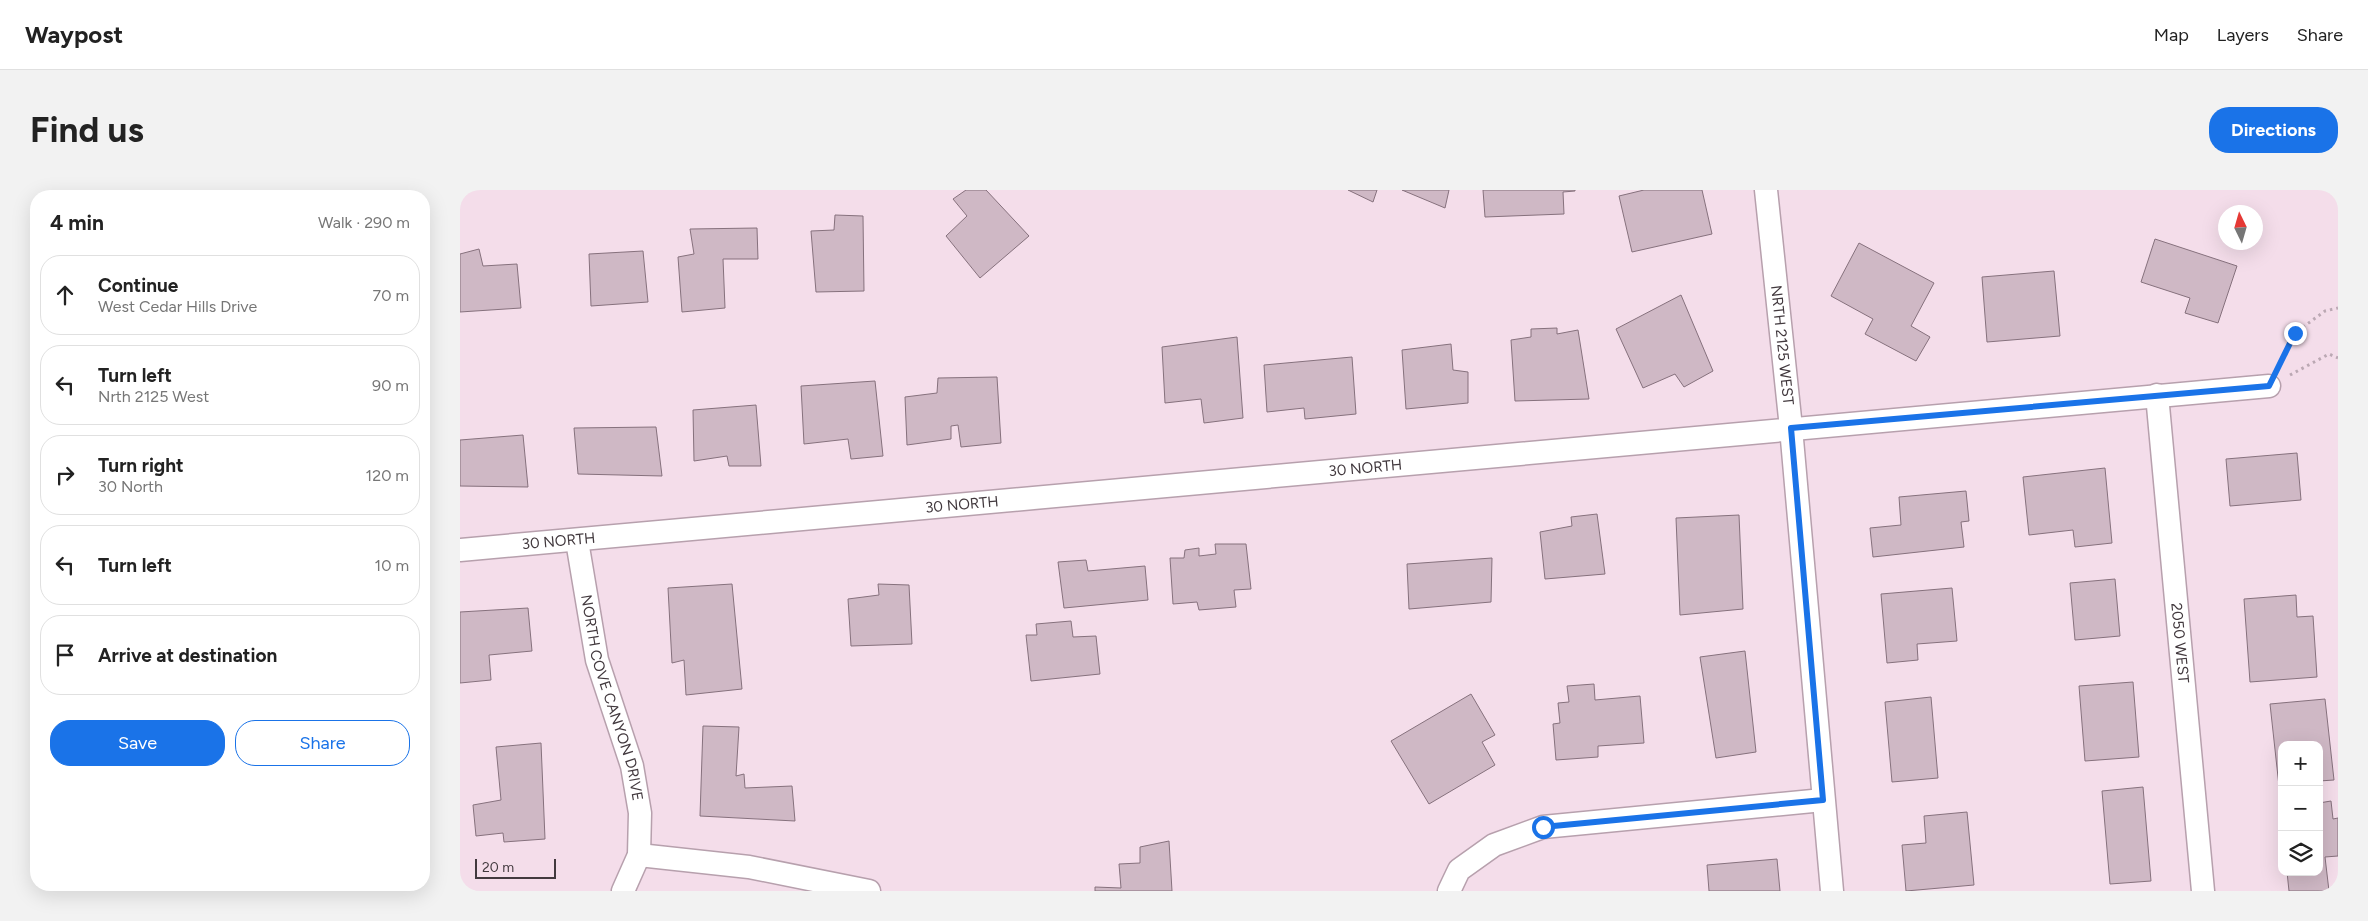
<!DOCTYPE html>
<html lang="en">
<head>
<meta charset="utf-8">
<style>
  :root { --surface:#fff; --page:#f2f2f2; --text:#222; --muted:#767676; --line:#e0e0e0; --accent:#1a73e8 }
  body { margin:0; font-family:Figtree,sans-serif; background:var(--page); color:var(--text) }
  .controls { position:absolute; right:15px; bottom:15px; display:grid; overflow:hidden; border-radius:10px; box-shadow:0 5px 20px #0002 }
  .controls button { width:45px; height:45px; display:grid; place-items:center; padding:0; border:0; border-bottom:1px solid var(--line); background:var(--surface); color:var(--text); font:25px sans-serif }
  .compass { position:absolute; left:1758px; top:15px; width:45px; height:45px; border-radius:50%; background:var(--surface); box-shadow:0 5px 20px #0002; rotate:355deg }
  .scale { position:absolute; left:15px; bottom:12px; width:81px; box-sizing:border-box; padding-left:5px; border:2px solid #42393e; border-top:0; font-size:14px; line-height:18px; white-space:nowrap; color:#42393e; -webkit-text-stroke:4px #f4ddea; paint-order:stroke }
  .stop { position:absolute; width:15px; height:15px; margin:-11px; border:4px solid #1a73e8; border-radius:50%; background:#fff }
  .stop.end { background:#1a73e8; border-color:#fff; box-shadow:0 1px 5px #0008 }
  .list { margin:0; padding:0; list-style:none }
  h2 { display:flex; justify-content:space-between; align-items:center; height:65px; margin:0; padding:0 20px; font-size:21px }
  h2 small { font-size:16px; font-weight:400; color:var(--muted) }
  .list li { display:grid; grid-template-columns:32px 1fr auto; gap:15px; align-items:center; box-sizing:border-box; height:80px; margin:0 10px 10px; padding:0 10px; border:1px solid var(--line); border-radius:20px }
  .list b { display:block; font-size:19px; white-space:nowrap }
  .list p { margin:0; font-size:16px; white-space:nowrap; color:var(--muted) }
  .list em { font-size:16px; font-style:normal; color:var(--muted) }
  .actions { display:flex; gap:10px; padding:15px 20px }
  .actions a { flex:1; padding:11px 0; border:1px solid var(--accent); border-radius:20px; text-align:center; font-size:18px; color:var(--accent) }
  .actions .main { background:var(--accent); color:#fff }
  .icon { flex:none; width:28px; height:28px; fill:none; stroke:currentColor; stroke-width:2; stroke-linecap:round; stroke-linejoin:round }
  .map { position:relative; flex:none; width:1878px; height:701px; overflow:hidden; border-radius:20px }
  header { display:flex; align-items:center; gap:30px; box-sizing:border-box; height:70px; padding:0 25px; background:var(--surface); border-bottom:1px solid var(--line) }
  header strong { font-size:24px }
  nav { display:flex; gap:28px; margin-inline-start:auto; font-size:18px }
  .intro { display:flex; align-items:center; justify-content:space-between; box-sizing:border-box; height:120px; padding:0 30px }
  h1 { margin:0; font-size:35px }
  .button { padding:12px 22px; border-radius:20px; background:var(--accent); color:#fff; font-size:18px; font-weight:700 }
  main { display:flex; gap:30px; padding:0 30px }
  aside { flex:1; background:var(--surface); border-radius:20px; box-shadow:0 5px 20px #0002 }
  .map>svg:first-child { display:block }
  .building { fill:#cfb8c5; stroke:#86717d }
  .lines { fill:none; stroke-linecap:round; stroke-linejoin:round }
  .minor-casing { stroke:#b7a0ad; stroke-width:25 }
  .path { stroke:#bba8b3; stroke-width:3; stroke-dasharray:2.5 4; stroke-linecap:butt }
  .minor { stroke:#fff; stroke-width:22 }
  .route { stroke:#1a73e8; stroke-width:6 }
  .labels { text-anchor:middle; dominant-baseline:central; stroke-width:4.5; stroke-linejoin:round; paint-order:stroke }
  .street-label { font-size:15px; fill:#42393e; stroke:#f4ddea }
</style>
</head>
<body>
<header>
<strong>Waypost</strong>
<nav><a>Map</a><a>Layers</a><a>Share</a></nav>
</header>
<div class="intro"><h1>Find us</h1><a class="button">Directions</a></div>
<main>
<aside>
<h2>4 min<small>Walk · 290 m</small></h2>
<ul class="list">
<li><svg class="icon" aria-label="ahead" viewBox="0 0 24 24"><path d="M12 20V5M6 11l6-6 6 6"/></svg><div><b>Continue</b><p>West Cedar Hills Drive</p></div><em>70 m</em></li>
<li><svg class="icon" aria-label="left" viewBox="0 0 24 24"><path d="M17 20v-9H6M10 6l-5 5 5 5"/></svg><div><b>Turn left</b><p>Nrth 2125 West</p></div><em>90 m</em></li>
<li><svg class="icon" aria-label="right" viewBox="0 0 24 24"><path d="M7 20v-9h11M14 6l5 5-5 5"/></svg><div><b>Turn right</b><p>30 North</p></div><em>120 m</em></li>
<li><svg class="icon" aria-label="left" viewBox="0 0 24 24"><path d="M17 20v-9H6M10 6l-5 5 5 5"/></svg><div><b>Turn left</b></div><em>10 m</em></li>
<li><svg class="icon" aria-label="arrive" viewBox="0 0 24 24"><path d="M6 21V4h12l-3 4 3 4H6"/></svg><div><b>Arrive at destination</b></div></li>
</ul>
<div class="actions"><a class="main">Save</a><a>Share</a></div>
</aside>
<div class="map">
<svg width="1878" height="701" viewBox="0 0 1878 701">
  <rect width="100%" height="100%" fill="#f4ddea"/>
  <g class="building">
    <path d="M506,0h20l43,46 -49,42 -34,-42 21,-20 -14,-17z"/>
    <path d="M888,0h29l-4,12z"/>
    <path d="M942,0h47l-4,18z"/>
    <path d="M1023,0h92v1l-12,1 1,22 -79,3z"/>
    <path d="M1184,0h58l10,44 -80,18 -13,-56z"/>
    <path d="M375,25l28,1 1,75 -48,1 -5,-61 23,-1z"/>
    <path d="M297,38l1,31h-35l2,49 -43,4 -4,-55 16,-3 -4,-25z"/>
    <path d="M1695,49l82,27 -19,57 -33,-10 5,-15 -49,-16z"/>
    <path d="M1399,53l75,40 -23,43 19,11 -14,24 -51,-27 8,-15 -42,-23z"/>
    <path d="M19,59l4,17 34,-2 4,44 -61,4v-58z"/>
    <path d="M183,61l5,51 -57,4 -2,-52z"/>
    <path d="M1594,81l6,65 -73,6 -5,-65z"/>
    <path d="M1221,105l32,76 -29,16 -9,-13 -32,14 -27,-59z"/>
    <path d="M1097,138v6l21,-4 11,69 -74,2 -4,-61 20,-3v-8z"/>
    <path d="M777,147l6,81 -39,5 -3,-24 -36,4 -3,-56z"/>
    <path d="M991,154l2,26 15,2v31l-62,6 -4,-59z"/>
    <path d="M892,167l4,57 -51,5 -1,-11 -37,4 -3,-47z"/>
    <path d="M537,187l4,66 -40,4 -3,-22 -7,1v13l-44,6 -2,-48 32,-4 1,-15z"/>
    <path d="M415,191l8,75 -32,3 -3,-20 -44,5 -3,-58z"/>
    <path d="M296,215l5,61h-32l-2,-10 -33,5 -1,-51z"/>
    <path d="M196,237l6,49 -84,-2 -4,-46z"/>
    <path d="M63,245l5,52 -68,-1v-46z"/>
    <path d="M1837,263l4,47 -71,6 -4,-47z"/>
    <path d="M1645,278l7,75 -37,4 -2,-17 -44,5 -6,-58z"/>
    <path d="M1506,301l3,30 -8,1 3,25 -91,10 -3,-29 31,-3 -2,-28z"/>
    <path d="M1137,324l8,60 -60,5 -5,-47 32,-6 -1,-9z"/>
    <path d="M1279,325l4,94 -63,6 -4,-97z"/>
    <path d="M755,354h31l5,45 -17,1 2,17 -37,3 -2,-8 -24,2 -3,-46h14l1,-8 14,-2v8l17,-2z"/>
    <path d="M1032,368l-1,44 -82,7 -2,-45z"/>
    <path d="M626,370l2,11 57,-5 3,34 -84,8 -6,-46z"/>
    <path d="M1655,389l5,57 -45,4 -5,-57z"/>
    <path d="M272,394l10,105 -56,6 -2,-35 -12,3 -4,-75z"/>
    <path d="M418,394l31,1 3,59 -61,2 -3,-47 31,-4z"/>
    <path d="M1492,398l5,53 -40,3 1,16 -31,3 -6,-69z"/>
    <path d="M1836,405l1,22 16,-1 4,61 -67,5 -6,-83z"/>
    <path d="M68,418l4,43 -43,4 2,25 -31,3v-71z"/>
    <path d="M611,431l2,16 23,-1 4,38 -69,7 -5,-46h11l-1,-11z"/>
    <path d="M1285,461l11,101 -40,6 -16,-101z"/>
    <path d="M1673,492l6,75 -54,4 -6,-75z"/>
    <path d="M1134,494l1,16 45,-4 4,47 -46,3v11l-42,3 -3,-36 7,-1 -2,-20 11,-1 -2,-16z"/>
    <path d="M1011,504l24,41 -13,7 13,23 -66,39 -38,-63z"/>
    <path d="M1471,507l7,81 -46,4 -7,-80z"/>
    <path d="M1865,509l9,81 -15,1v-36h-37v40l-3,1 -9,-82z"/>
    <path d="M243,536l36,1 -3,49 8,-2 1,14 47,-2 3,35 -95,-5z"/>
    <path d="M81,553l4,96 -41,3 -1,-9 -27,3 -3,-31 28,-5 -5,-53z"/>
    <path d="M1683,597l8,94 -41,3 -8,-93z"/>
    <path d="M1871,611l2,18 5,-1v38l-13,1 4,34h-40l-2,-19h32v-69z"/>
    <path d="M1507,622l7,73 -68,6 -4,-46 24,-2 -2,-27z"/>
    <path d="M709,651l3,50h-77v-4l26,1 -2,-24 21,-1v-16z"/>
    <path d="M1317,669l3,32h-71l-2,-26z"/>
  </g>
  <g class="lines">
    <defs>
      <g id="minor">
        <path id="s1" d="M1306,0l25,238 41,463"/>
        <path id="s2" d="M1697,205l46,496"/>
        <path id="s3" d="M117,351l20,119 35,106 8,47 -1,42 -16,36"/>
        <path id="s4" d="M0,360l1809,-164"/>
        <path d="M179,665l110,12 120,24"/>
        <path d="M989,701l10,-21 35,-25 49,-18 280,-27"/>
      </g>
    </defs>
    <use href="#minor" class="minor-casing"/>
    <g class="path">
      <path d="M1819,175l16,-32 30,-22 13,-3"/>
      <path d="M1830,185l39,-21 9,4"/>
    </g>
    <use href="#minor" class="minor"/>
  </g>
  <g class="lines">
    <path class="route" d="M1083,637l280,-27 -32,-372 478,-42 26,-53"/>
  </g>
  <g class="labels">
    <g class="street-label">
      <text stroke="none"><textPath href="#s1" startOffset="156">NRTH 2125 WEST</textPath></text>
      <text stroke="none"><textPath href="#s4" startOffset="909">30 NORTH</textPath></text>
      <text stroke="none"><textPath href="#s4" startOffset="504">30 NORTH</textPath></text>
      <text stroke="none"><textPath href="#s4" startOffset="99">30 NORTH</textPath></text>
      <text stroke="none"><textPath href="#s2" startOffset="249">2050 WEST</textPath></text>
      <text stroke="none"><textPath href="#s3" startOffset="161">NORTH COVE CANYON DRIVE</textPath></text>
    </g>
  </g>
</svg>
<div class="controls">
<button>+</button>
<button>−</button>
<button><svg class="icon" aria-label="layers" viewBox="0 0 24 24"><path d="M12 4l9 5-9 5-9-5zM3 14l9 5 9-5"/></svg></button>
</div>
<svg class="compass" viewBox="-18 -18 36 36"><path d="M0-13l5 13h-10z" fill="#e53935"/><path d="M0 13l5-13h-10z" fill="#767676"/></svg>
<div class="scale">20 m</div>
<div class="stop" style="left:1083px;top:637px"></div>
<div class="stop end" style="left:1835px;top:143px"></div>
</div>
</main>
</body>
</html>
